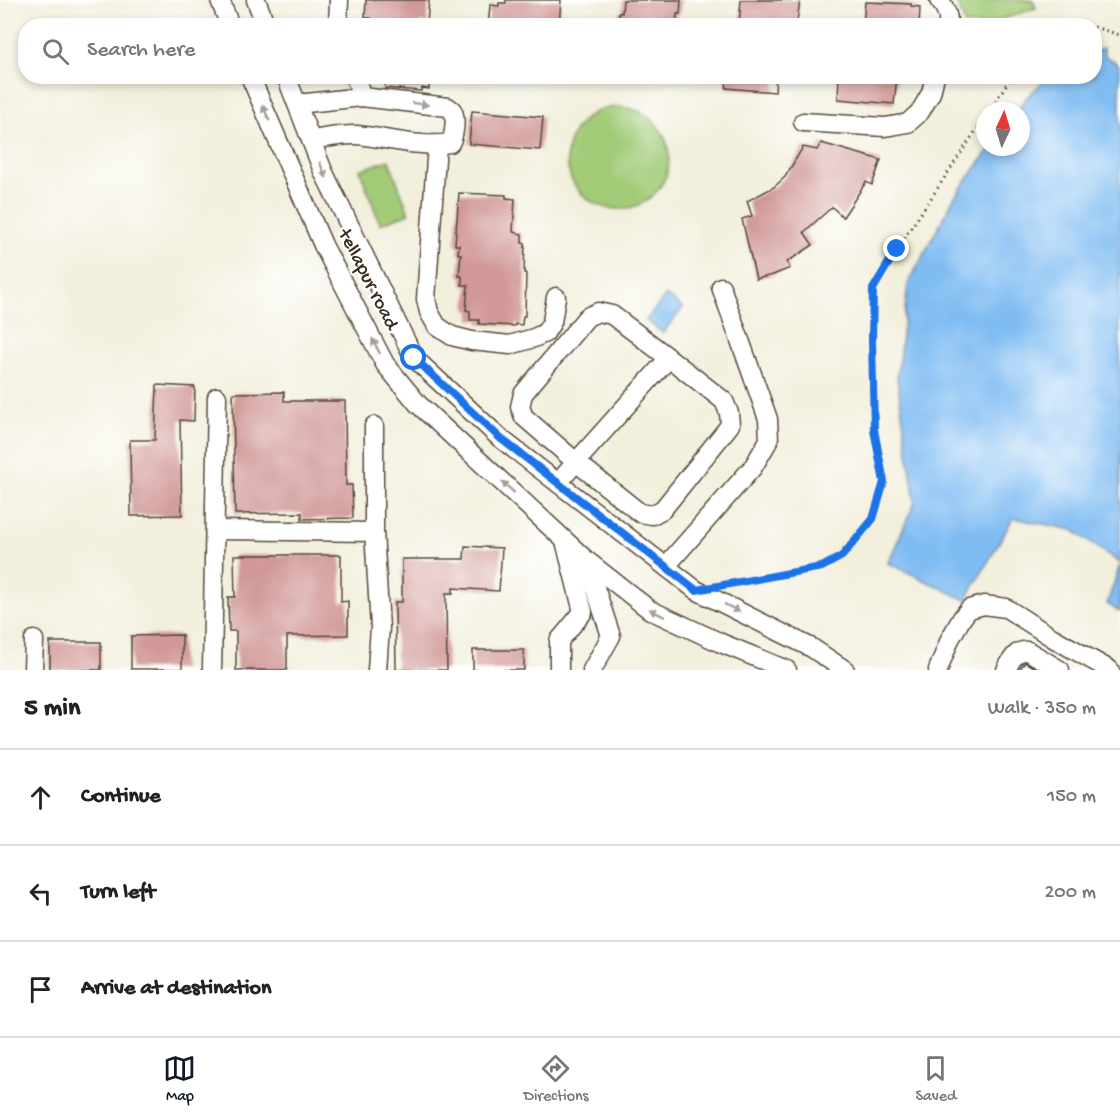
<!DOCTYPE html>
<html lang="en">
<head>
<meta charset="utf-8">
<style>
  :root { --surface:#fff; --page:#f6f6f6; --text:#222; --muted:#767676; --line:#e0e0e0; --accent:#111827 }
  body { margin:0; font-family:"Gochi Hand",sans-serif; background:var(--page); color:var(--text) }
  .compass { position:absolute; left:976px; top:102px; width:54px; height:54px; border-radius:50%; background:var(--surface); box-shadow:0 3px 9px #0003; rotate:4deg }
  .stop { position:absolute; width:18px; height:18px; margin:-14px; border:4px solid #1a73e8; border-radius:50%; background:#fff }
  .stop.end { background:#1a73e8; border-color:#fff; box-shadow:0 2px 6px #0008 }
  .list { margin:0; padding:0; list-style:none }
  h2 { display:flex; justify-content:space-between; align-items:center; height:78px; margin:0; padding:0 24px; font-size:26px }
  h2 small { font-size:20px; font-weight:400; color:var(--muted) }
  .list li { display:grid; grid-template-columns:39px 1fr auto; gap:18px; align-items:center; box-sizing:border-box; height:96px; padding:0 24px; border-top:2px solid var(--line) }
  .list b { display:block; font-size:22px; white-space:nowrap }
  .list em { font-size:20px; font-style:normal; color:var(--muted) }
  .icon { flex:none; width:33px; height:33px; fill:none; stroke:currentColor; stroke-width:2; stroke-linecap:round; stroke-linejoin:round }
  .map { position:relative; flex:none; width:1120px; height:670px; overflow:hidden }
  .search { position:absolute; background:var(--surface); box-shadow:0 3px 9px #0003; left:18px; right:18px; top:18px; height:66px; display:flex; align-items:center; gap:15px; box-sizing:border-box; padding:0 21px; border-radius:24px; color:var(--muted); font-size:22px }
  .sheet { height:366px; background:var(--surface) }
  nav { display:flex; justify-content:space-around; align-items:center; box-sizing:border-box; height:84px; border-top:2px solid var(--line); background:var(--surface); font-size:16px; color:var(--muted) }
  nav a { display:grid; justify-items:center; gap:3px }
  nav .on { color:var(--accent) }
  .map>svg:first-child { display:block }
  .green { fill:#a1cb77; stroke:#6e7a4a; stroke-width:1.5 }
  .water { fill:#7fbcf2; stroke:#5d7388; stroke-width:1.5 }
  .building { fill:#d09896 }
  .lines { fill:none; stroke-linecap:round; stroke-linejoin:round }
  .minor-casing { stroke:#56483a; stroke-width:21 }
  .path { stroke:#56483a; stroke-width:3; stroke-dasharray:1.5 4.5; stroke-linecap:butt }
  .minor { stroke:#fff; stroke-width:18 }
  .oneway { fill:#a79f9a }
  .route { stroke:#1a73e8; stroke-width:8 }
  .labels { text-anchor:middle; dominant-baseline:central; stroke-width:4.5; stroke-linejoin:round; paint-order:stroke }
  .street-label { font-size:20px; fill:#3b2a1e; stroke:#fff }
</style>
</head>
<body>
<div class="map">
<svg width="1120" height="670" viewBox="0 0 1120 670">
  <rect width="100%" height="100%" fill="#fff"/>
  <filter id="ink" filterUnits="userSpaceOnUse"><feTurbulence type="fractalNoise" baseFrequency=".0167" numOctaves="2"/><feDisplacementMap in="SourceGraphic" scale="12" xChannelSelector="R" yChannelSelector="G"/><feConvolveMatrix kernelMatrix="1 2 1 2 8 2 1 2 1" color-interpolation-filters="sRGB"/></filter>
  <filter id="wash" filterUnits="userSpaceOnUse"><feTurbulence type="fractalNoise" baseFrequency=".008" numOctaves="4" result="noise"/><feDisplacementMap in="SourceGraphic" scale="24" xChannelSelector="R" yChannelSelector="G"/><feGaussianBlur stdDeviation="1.35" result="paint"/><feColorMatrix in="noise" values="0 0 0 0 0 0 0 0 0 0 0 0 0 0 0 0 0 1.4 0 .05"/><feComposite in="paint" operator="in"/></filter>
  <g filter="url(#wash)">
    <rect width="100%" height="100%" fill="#f2efdc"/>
    <g class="green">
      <path d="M956,0h77l3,8 -51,17h-20z"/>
      <circle cx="618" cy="158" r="51"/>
      <path d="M389,160l20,53 -29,11 -20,-54z"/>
    </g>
    <g class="water">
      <path d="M1103,48l3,9 8,4 6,5v497l-47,-33 -60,-12 -47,82 -78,-37 27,-61 -18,-124 11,-94 46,-86 37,-51h30v-36h-4l10,-14 21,-20 46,-1 1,-25z"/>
      <path d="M666,295l17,13 -20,25 -17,-13z"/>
      <path d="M1120,565v47l-13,-8z"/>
    </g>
    <g id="blocks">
      <g class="building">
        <path d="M366,0h63l-2,23 -7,-1v3l-13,-1v2h-37l1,-8h-6z"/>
        <path d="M506,0h55l-2,26h-71l2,-21 9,1v-3h7z"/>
        <path d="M623,0h58l-1,14h-3l-1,12h-58l1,-14 3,1z"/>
        <path d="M741,0h59l-3,22h-6v2l-13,-1v3h-39z"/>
        <path d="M865,2l46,2v2l9,1 -1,19h-56z"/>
        <path d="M386,76h44l-1,13 -7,-1 -1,3 -36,-3z"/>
        <path d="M727,76h49l-1,16 -49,-4z"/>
        <path d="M839,76h58l-3,28 -56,-5z"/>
        <path d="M472,111l71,6 -3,33 -71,-6z"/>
        <path d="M821,143l60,17 -9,25 -6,-3 -23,35 -11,-10 -28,25 9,13 -26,17 3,6 -17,7 -17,4 -14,-60 10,-3 -5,-15 27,-14 11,-10 18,-30 14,3z"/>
        <path d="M459,193l47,2v3l9,1 -2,33 9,2v9h3l-1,30h2l-1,43h-2l-1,9 -7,-1v2l-36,-2v-4h-9v-9l-4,-1 2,-25h-6v-9h-3l2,-22h-3l1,-9h-4z"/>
        <path d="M157,385l38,2 -1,34 -14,-1 2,95 -51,1 -1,-76h25z"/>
        <path d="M284,392v9h61l1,84h6l1,33 -51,1v-6l-67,1 -2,-121z"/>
        <path d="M465,546l37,2 -3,43 -46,-3v5h-7l1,77h-51l-1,-68h7v-43h62z"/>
        <path d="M234,555h107v47l7,-1v34l-61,1v34h-51v-39h-7l-1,-34h7z"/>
        <path d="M182,635v34h-51v-33z"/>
        <rect x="50" y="642" width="51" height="28"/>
        <rect x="473" y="650" width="51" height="20"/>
        <path d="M1025,662l13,8h-19z"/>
      </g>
    </g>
  </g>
  <g filter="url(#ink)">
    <use href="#blocks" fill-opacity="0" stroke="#56483a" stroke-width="1.5"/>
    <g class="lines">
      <defs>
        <g id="minor">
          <path d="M220,0l10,26"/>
          <path d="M256,0l10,26"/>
          <path d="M939,0c7,8 10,15 9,26"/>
          <path d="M338,26l1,-26"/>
          <path d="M250,76l73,169 62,119 33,40 168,156 64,50 71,33 66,27"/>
          <path d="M286,76l37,95 91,187 86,80 196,152 116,58 33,22"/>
          <path d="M355,76l7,21"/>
          <path d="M297,104l65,-7 86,10c1,1 3,2 4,3 5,7 2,27 -2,33 -30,5 -62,-5 -93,-8 -14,-1 -31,3 -46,5"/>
          <path d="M803,122l82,5 23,-4 12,-11 11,-19 4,-17"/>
          <path d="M437,145l-11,154 3,13 8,14 15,10 20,5 38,4 24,-7 11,-5 7,-11 4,-25"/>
          <path d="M374,426v106l6,95 -3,43"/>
          <path d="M558,483l18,-21 93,-104 55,43 5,12 1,12 -67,84 -11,6 -12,-2 -64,-51 -52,-45 -4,-10 3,-13 64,-77 11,-5 14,3 57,43"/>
          <path d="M215,530l159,2"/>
          <path d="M586,560l25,76 -19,34"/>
          <path d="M666,566l87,-99 16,-27 -1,-21 -47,-132"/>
          <path d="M33,670l1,-30"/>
          <path d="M212,670l5,-273"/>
          <path d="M559,670v-29l24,-29 -18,-71"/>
          <path d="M938,670l12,-31 12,-21 7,-9 15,-4 22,3 47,30 57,32"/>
          <path d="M1006,670c5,-9 10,-21 22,-19l32,19"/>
        </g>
      </defs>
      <use href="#minor" class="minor-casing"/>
      <g class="path">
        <path d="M1094,27l26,8"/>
        <path d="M989,111l19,-29 6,-6"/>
        <path d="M725,585l98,-18 19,-11 31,-37 11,-37 -10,-52 -2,-90 1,-51 24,-40 88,-132"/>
      </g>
      <use href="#minor" class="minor"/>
    </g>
    <defs><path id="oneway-solid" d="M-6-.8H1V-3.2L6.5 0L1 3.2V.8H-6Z" transform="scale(1.5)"/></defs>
    <g class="oneway">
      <use href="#oneway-solid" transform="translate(420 104) rotate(7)"/>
      <use href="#oneway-solid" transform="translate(266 113) rotate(-114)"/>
      <use href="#oneway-solid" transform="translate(323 170) rotate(66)"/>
      <use href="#oneway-solid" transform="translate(376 346) rotate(-117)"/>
      <use href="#oneway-solid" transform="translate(508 487) rotate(-137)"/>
      <use href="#oneway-solid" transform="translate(732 608) rotate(27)"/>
      <use href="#oneway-solid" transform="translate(657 613) rotate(-153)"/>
    </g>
  </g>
  <g class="lines" filter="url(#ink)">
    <path class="route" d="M414,358l86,80 196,152 126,-23 20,-11 31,-37 11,-37 -10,-52 -2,-90 1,-51 24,-40"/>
  </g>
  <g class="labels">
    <g class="street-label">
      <text transform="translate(367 280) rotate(63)">tellapur road</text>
    </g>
  </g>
</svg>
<svg class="compass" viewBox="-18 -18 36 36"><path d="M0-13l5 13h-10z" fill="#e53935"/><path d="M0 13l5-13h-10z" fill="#767676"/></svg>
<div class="stop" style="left:414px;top:358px"></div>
<div class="stop end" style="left:897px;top:249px"></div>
<div class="search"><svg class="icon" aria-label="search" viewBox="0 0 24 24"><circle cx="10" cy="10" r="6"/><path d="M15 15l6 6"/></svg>Search here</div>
</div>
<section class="sheet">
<h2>5 min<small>Walk · 350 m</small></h2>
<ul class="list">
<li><svg class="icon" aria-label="ahead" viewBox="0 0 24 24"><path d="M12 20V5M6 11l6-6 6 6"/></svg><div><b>Continue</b></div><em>150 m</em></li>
<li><svg class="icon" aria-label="left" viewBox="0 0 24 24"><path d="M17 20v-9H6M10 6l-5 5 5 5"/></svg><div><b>Turn left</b></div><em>200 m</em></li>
<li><svg class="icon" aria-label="arrive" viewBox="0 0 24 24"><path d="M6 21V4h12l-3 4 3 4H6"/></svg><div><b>Arrive at destination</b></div></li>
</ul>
</section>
<nav>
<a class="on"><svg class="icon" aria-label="map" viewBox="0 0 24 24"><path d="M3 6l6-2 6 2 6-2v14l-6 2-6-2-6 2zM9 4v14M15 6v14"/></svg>Map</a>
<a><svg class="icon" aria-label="directions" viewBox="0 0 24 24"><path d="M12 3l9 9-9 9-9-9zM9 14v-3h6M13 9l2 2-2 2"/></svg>Directions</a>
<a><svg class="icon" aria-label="saved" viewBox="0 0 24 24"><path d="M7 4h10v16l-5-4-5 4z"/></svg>Saved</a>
</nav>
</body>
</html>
